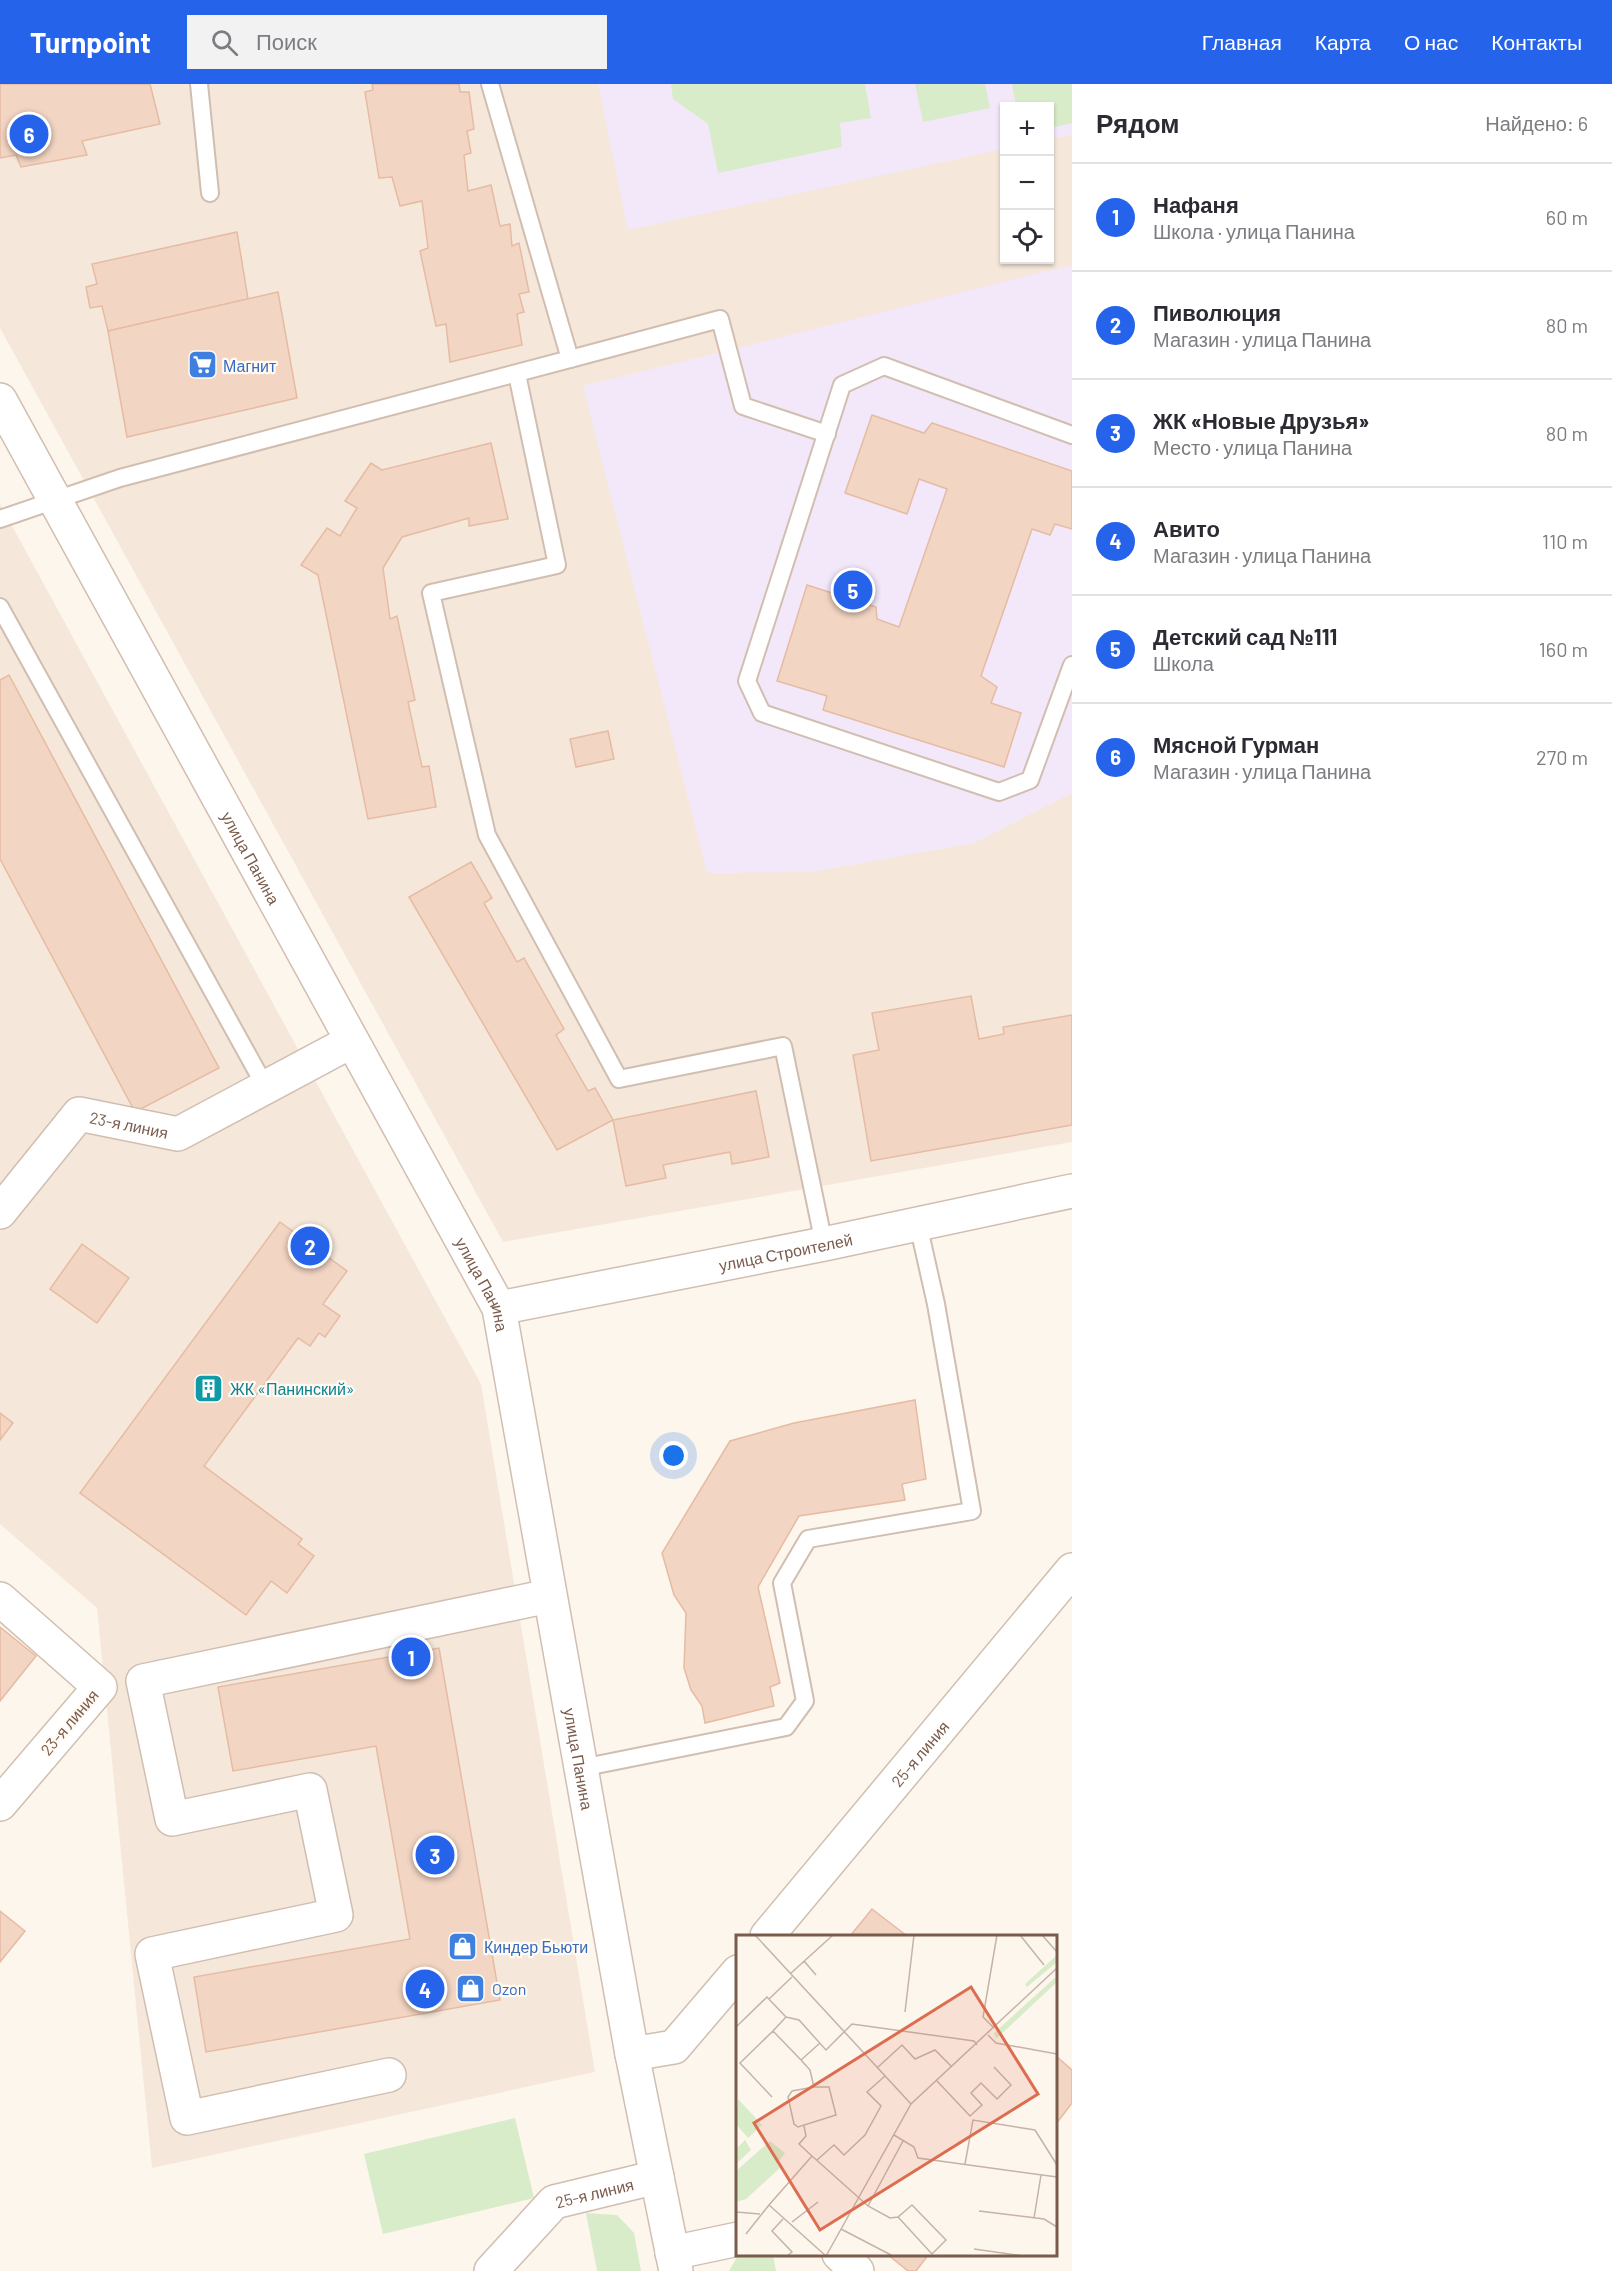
<!DOCTYPE html>
<html lang="ru">
<head>
<meta charset="utf-8">
<style>
  :root { --surface:#fff; --page:#f2f2f3; --text:#2b2b33; --muted:#7c7c81; --line:#e1e1e2; --accent:#2563eb }
  body { margin:0; font-family:Barlow,sans-serif; background:var(--page); color:var(--text) }
  .controls { position:absolute; right:18px; top:18px; display:grid; overflow:hidden; border-radius:0px; box-shadow:0 2px 4px #0004 }
  .controls button { width:54px; height:54px; display:grid; place-items:center; padding:0; border:0; border-bottom:2px solid var(--line); background:var(--surface); color:var(--text); font:30px sans-serif }
  .you { position:absolute; left:674px; top:1372px; width:21px; height:21px; margin:-15px; border:4px solid #fff; border-radius:50%; background:#1a73e8; box-shadow:0 0 0 9px #1a73e833 }
  .badge { display:grid; place-items:center; width:39px; height:39px; border-radius:50%; background:var(--accent); color:#fff; font-size:20px; font-weight:700 }
  .pin { position:absolute; translate:-50% -50%; border:3px solid #fff; box-shadow:0 2px 6px #0006 }
  .list { margin:0; padding:0; list-style:none }
  h2 { display:flex; justify-content:space-between; align-items:center; height:78px; margin:0; padding:0 24px; font-size:26px }
  h2 small { font-size:20px; font-weight:400; color:var(--muted) }
  .list li { display:grid; grid-template-columns:39px 1fr auto; gap:18px; align-items:center; box-sizing:border-box; height:108px; padding:0 24px; border-top:2px solid var(--line) }
  .list b { display:block; font-size:22px; white-space:nowrap }
  .list p { margin:0; font-size:20px; white-space:nowrap; color:var(--muted) }
  .list em { font-size:20px; font-style:normal; color:var(--muted) }
  .icon { flex:none; width:33px; height:33px; fill:none; stroke:currentColor; stroke-width:2; stroke-linecap:round; stroke-linejoin:round }
  .map { position:relative; flex:none; width:1072px; height:2187px; overflow:hidden }
  header { display:flex; align-items:center; gap:36px; box-sizing:border-box; height:84px; padding:0 30px; background:var(--accent); color:#fff }
  header strong { font-size:28px }
  nav { display:flex; gap:33px; margin-inline-start:auto; font-size:21px }
  .search { width:420px; height:54px; background:var(--page); display:flex; align-items:center; gap:15px; box-sizing:border-box; padding:0 21px; border-radius:0px; color:var(--muted); font-size:22px }
  main { display:flex }
  aside { flex:1; background:var(--surface) }
  .map>svg:first-child { display:block }
  .residential { fill:#f5e8da; fill-rule:evenodd }
  .education { fill:#f3e8fa }
  .green { fill:#d8ecc9 }
  .building { fill:#f3d5c3; stroke:#e6bba3; stroke-width:1.5 }
  .lines { fill:none; stroke-linecap:round; stroke-linejoin:round }
  .service-casing { stroke:#d1beb0; stroke-width:20 }
  .minor-casing { stroke:#d1beb0; stroke-width:36 }
  .tertiary-casing { stroke:#d1beb0; stroke-width:36 }
  .service { stroke:#fff; stroke-width:16 }
  .minor { stroke:#fff; stroke-width:33 }
  .tertiary { stroke:#fff; stroke-width:33 }
  .labels { text-anchor:middle; dominant-baseline:central; stroke-width:4.5; stroke-linejoin:round; paint-order:stroke }
  .shop-label { font-size:16px; fill:#366cbe; stroke:#fffaf3; text-anchor:start }
  .street-label { font-size:16px; fill:#7a5c4d; stroke:#fffaf3 }
  .culture-label { font-size:16px; fill:#0d838f; stroke:#fffaf3; text-anchor:start }
  .inset-road { fill:none; stroke:#c5b3a7; stroke-width:1.5 }
  .view { fill:#dc6d51; fill-opacity:0.15; stroke:#dc6d51; stroke-width:3 }
  .inset-edge { fill:none; stroke:#7a5c4d; stroke-width:3 }
</style>
</head>
<body>
<header>
<strong>Turnpoint</strong>
<div class="search"><svg class="icon" aria-label="search" viewBox="0 0 24 24"><circle cx="10" cy="10" r="6"/><path d="M15 15l6 6"/></svg>Поиск</div>
<nav><a>Главная</a><a>Карта</a><a>О нас</a><a>Контакты</a></nav>
</header>
<main>
<div class="map">
<svg width="1072" height="2187" viewBox="0 0 1072 2187">
  <rect width="100%" height="100%" fill="#fdf6ec"/>
  <g class="residential">
    <path d="M0,0h1072v1058l-569,100 -503,-914zM1005,22h45v154h-45z"/>
    <path d="M0,420l481,880 114,688 -443,96 -55,-560 -97,-84z"/>
  </g>
  <g class="education">
    <path d="M598,0h474v51l-22,4v-33h-45l-1,43 -376,81z"/>
    <path d="M1072,181v528l-98,50 -162,29 -105,1 -124,-487z"/>
  </g>
  <g class="green">
    <path d="M671,0h194l6,34 -31,5 2,24 -124,26 -10,-49 -35,-25z"/>
    <path d="M915,0h70l5,24 -67,14z"/>
    <path d="M1012,0h60v39l-22,5v-22h-34z"/>
    <path d="M515,2034l19,80 -151,36 -19,-80z"/>
    <path d="M586,2129l31,2 17,18 7,38h-44z"/>
    <path d="M751,2171h22l3,16h-47l8,-14z"/>
  </g>
  <g class="building">
    <path d="M0,0h150l10,40 -78,17 5,14 -66,12 -5,-12 -16,3z"/>
    <path d="M372,0h87l1,8h9l5,37 -7,2 4,22 -7,2 4,36 23,-6 9,41 10,-2 2,22 7,-3 10,49 -10,2 5,18 -7,2 5,31 -72,17 -4,-38 -10,2 -16,-75 8,-3 -6,-47 -22,5 -8,-29 -13,1 -14,-86 8,-2z"/>
    <path d="M237,148l11,67 -140,32 -6,-25 -12,2 -4,-21 11,-3 -5,-20z"/>
    <path d="M278,208l19,106 -170,39 -19,-106z"/>
    <path d="M872,331l52,18 8,-10 140,48v58l-17,-5 -5,11 -18,-6 -51,147 16,11 -6,16 30,10 -17,54 -181,-57 4,-14 -50,-15 30,-96 69,22 1,12 22,8 48,-138 -28,-10 -12,35 -62,-21z"/>
    <path d="M491,359l17,76 -39,7v-8l-67,19 -19,31 7,51 7,-3 18,84 -7,2 14,65 7,-1 7,41 -68,12 -50,-244 -17,-10 26,-37 13,8 17,-28 -12,-7 26,-38 11,7z"/>
    <path d="M9,591l210,393 -84,44 -135,-253v-179z"/>
    <path d="M608,647l6,28 -38,8 -6,-28z"/>
    <path d="M471,778l21,36 -8,5 33,59 7,-4 40,71 -8,6 32,56 7,-3 18,32 -56,30 -148,-253z"/>
    <path d="M971,912l8,43 25,-5 -1,-7 69,-12v110l-201,36 -18,-106 26,-5 -7,-37z"/>
    <path d="M756,1007l13,66 -37,7 -2,-12 -67,13 3,13 -40,8 -13,-66z"/>
    <path d="M280,1138l67,49 -24,33 17,12 -15,21 -6,-4 -9,13 -12,-8 -94,128 98,73 -4,5 16,12 -27,37 -16,-12 -25,34 -166,-122z"/>
    <path d="M82,1160l47,34 -32,45 -47,-34z"/>
    <path d="M915,1316l11,79 -24,5 3,16 -106,16 -41,71 22,96 -10,4 4,19 -69,17 -3,-17 -11,-16 -7,-22 2,-55 -12,-18 -12,-42 68,-112 64,-18z"/>
    <path d="M0,1329l13,10 -13,17z"/>
    <path d="M0,1543l36,29 -36,45z"/>
    <path d="M439,1564l61,352 -294,52 -12,-75 216,-38 -34,-193 -143,25 -15,-84z"/>
    <path d="M872,1825l35,27h-57z"/>
    <path d="M0,1827l25,20 -25,31z"/>
    <path d="M1056,1972l16,14v33l-16,21z"/>
    <path d="M887,2170h42l-13,17h-8z"/>
  </g>
  <g class="lines">
    <defs>
      <g id="service">
        <path d="M199,0l11,109"/>
        <path d="M570,275l150,-40 23,87 84,28"/>
        <path d="M517,290l40,191 -126,28 56,242 132,244 164,-33 41,198"/>
        <path d="M1072,351l-188,-69 -42,19 -95,296 15,32 237,79 31,-12 42,-115"/>
        <path d="M0,435l120,-41 450,-119 -80,-275"/>
        <path d="M0,523l265,479"/>
        <path d="M581,1684l205,-41 19,-26 -23,-118 26,-44 164,-28 -36,-207 -18,-80"/>
      </g>
      <g id="minor">
        <path id="s1" d="M0,1128l79,-98 99,20 174,-93"/>
        <path id="s2" d="M499,1224l325,-64 248,-53"/>
        <path d="M0,1515l100,88 -100,117"/>
        <path id="s3" d="M767,1852l305,-366"/>
        <path d="M632,1970l42,-7 64,-75"/>
        <path d="M389,1991l-202,43 -35,-164 184,-39 -26,-125 -138,29 -29,-138 406,-85"/>
        <path d="M672,2169l66,-14"/>
        <path d="M839,2170l18,17"/>
        <path id="s4" d="M491,2187l63,-69 103,-25"/>
      </g>
      <g id="tertiary">
        <path id="s5" d="M0,316l499,908 133,746 44,217"/>
      </g>
    </defs>
    <use href="#service" class="service-casing"/>
    <use href="#minor" class="minor-casing"/>
    <use href="#tertiary" class="tertiary-casing"/>
    <use href="#service" class="service"/>
    <use href="#minor" class="minor"/>
    <use href="#tertiary" class="tertiary"/>
  </g>
  <defs>
    <symbol id="supermarket-square" viewBox="-11 -11 22 22"><rect x="-9" y="-9" width="18" height="18" rx="4" fill="#3f7fe0" stroke="#fffaf3"/><path d="M-6-5.5h2.5l.6 2H6L4.5 2H-2.5L-4.4-4H-6ZM-1.5 3.2a1.3 1.3 0 1 0 .1 0ZM3 3.2a1.3 1.3 0 1 0 .1 0Z" fill="#fff"/></symbol>
    <symbol id="building-square" viewBox="-11 -11 22 22"><rect x="-9" y="-9" width="18" height="18" rx="4" fill="#0f9aa8" stroke="#fffaf3"/><path d="M-4-6H4V6H1V3H-1V6H-4ZM-2.5-4.3h1.7v1.8h-1.7ZM.8-4.3h1.7v1.8H.8ZM-2.5-1h1.7V.8h-1.7ZM.8-1h1.7V.8H.8Z" fill="#fff"/></symbol>
    <symbol id="shop-square" viewBox="-11 -11 22 22"><rect x="-9" y="-9" width="18" height="18" rx="4" fill="#3f7fe0" stroke="#fffaf3"/><path d="M-5-2.5h2.3a2.7 3.5 0 0 1 5.4 0H5L5.5 6h-11ZM-1.5-2.5h3a1.5 2.3 0 0 0-3 0Z" fill="#fff"/></symbol>
  </defs>
  <g fill-rule="evenodd">
    <use href="#supermarket-square" x="186" y="264" width="33" height="33"/>
    <use href="#building-square" x="192" y="1288" width="33" height="33"/>
    <use href="#shop-square" x="446" y="1846" width="33" height="33"/>
    <use href="#shop-square" x="454" y="1888" width="33" height="33"/>
  </g>
  <g class="labels">
    <g class="shop-label">
      <text x="223" y="281">Магнит</text>
      <text x="484" y="1862">Киндер Бьюти</text>
      <text x="492" y="1904">Ozon</text>
    </g>
    <g class="street-label">
      <text stroke="none"><textPath href="#s5" startOffset="522">улица Панина</textPath></text>
      <text stroke="none"><textPath href="#s1" startOffset="177">23-я линия</textPath></text>
      <text stroke="none"><textPath href="#s2" startOffset="292">улица Строителей</textPath></text>
      <text stroke="none"><textPath href="#s5" startOffset="1008">улица Панина</textPath></text>
      <text transform="translate(69 1638) rotate(-50)">23-я линия</text>
      <text stroke="none"><textPath href="#s3" startOffset="238">25-я линия</textPath></text>
      <text stroke="none"><textPath href="#s5" startOffset="1494">улица Панина</textPath></text>
      <text stroke="none"><textPath href="#s4" startOffset="135">25-я линия</textPath></text>
    </g>
    <g class="culture-label">
      <text x="230" y="1304">ЖК «Панинский»</text>
    </g>
  </g>
  <g transform="translate(736 1851)">
    <rect width="321" height="321" fill="#fdf6ec"/>
    <path d="M321,20v7l-30,25 -2,-3zM321,41v6l-61,57 -2,-6zM2,164l24,26 -14,13 -12,-14zM9,205l6,10 -15,14v-15zM34,206l15,12 -8,11 3,4 -34,31 -10,3v-31z" fill="#d8ecc9"/>
    <path class="inset-road" d="M19,0l156,169M284,0l24,30M306,0l15,17M68,26l12,14M54,39l43,-39M33,64l23,-22M169,77l9,-77M0,92l31,-30 19,20 13,3 27,30 26,-26 122,17 3,4M258,93l-11,-11 14,-82M37,96l13,-14M252,100l8,8 61,11M65,125l9,10 4,17h15l7,28 -38,12 -4,-3 -6,-27 4,-6 22,-4M141,133l25,-23 13,14 20,-9 17,17M201,146l33,35 12,-11 -11,-12 10,-10 16,16 14,-14 -17,-18M36,162l-32,-34 33,-32 28,29 19,-17M68,191l2,10 -7,8 13,12M158,200l20,12 4,11 139,19M81,225l17,-15 10,10 21,-20 16,-29 -14,-14 18,-16M229,229l8,-44 62,10 22,35M132,271l35,-65M243,276l65,8 13,8M0,277l24,2M298,283l7,-43M47,284l-11,12 20,21 -5,4M56,287l26,-20M105,294l52,27M10,299l23,-29M238,314l49,7M90,321l-57,-51 43,-49 56,50 22,12 8,-1 14,-12 34,35 -14,14 -34,-37M90,321l85,-152 146,-136"/>
    <path class="view" d="M235,52l67,107 -218,136 -66,-107z"/>
    <rect width="321" height="321" class="inset-edge"/>
  </g>
</svg>
<div class="controls">
<button>+</button>
<button>−</button>
<button><svg class="icon" aria-label="locate" viewBox="0 0 24 24"><circle cx="12" cy="12" r="6"/><path d="M12 2v4M12 18v4M2 12h4M18 12h4"/></svg></button>
</div>
<div class="you"></div>
<div class="pin badge" style="left:411px;top:1573px">1</div>
<div class="pin badge" style="left:310px;top:1162px">2</div>
<div class="pin badge" style="left:435px;top:1771px">3</div>
<div class="pin badge" style="left:425px;top:1905px">4</div>
<div class="pin badge" style="left:853px;top:506px">5</div>
<div class="pin badge" style="left:29px;top:50px">6</div>
</div>
<aside>
<h2>Рядом<small>Найдено: 6</small></h2>
<ul class="list">
<li><span class="badge">1</span><div><b>Нафаня</b><p>Школа · улица Панина</p></div><em>60 m</em></li>
<li><span class="badge">2</span><div><b>Пиволюция</b><p>Магазин · улица Панина</p></div><em>80 m</em></li>
<li><span class="badge">3</span><div><b>ЖК «Новые Друзья»</b><p>Место · улица Панина</p></div><em>80 m</em></li>
<li><span class="badge">4</span><div><b>Авито</b><p>Магазин · улица Панина</p></div><em>110 m</em></li>
<li><span class="badge">5</span><div><b>Детский сад №111</b><p>Школа</p></div><em>160 m</em></li>
<li><span class="badge">6</span><div><b>Мясной Гурман</b><p>Магазин · улица Панина</p></div><em>270 m</em></li>
</ul>
</aside>
</main>
</body>
</html>
